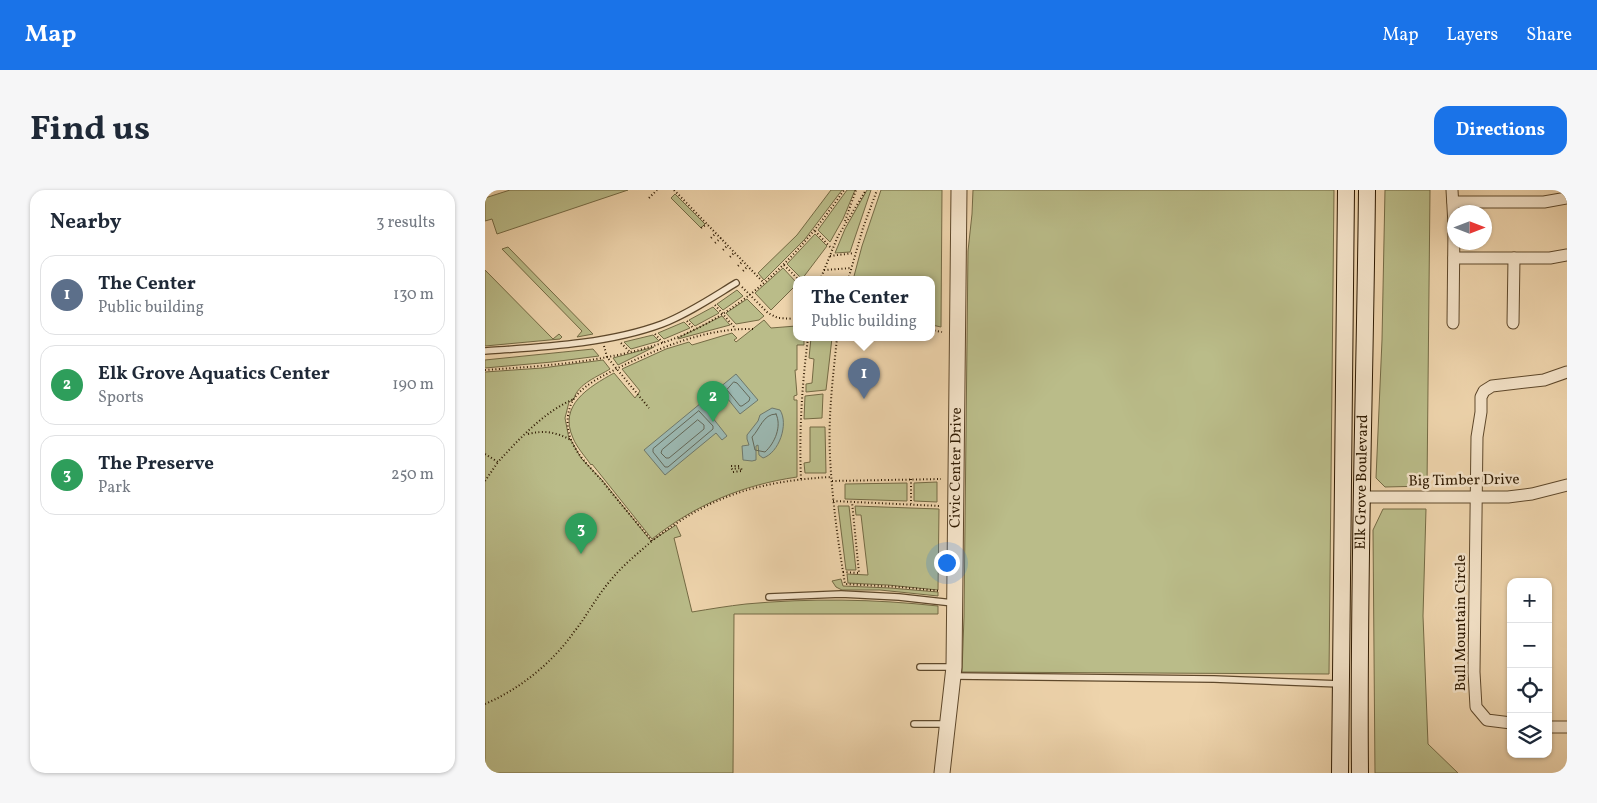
<!DOCTYPE html>
<html lang="en">
<head>
<meta charset="utf-8">
<style>
  :root { --surface:#fff; --page:#f6f6f7; --text:#1f2937; --muted:#747a83; --line:#e0e1e3; --accent:#1a73e8 }
  body { margin:0; font-family:Vollkorn,serif; background:var(--page); color:var(--text) }
  .controls { position:absolute; right:15px; bottom:15px; display:grid; overflow:hidden; border-radius:10px; box-shadow:0 1px 4px #0004 }
  .controls button { width:45px; height:45px; display:grid; place-items:center; padding:0; border:0; border-bottom:1px solid var(--line); background:var(--surface); color:var(--text); font:25px sans-serif }
  .compass { position:absolute; left:962px; top:15px; width:45px; height:45px; border-radius:50%; background:var(--surface); box-shadow:0 1px 4px #0004; rotate:90deg }
  .you { position:absolute; left:461px; top:372px; width:18px; height:18px; margin:-12px; border:4px solid #fff; border-radius:50%; background:#1a73e8; box-shadow:0 0 0 8px #1a73e833 }
  .badge { display:grid; place-items:center; width:32px; height:32px; border-radius:50%; background:var(--accent); color:#fff; font-size:16px; font-weight:700 }
  .pin { position:absolute; translate:-50% -41px; filter:drop-shadow(0 1px 2px #0008) }
  .pin::after { content:''; position:absolute; top:26px; width:18px; height:15px; background:inherit; clip-path:polygon(0 0,100% 0,50% 100%) }
  .popup { position:absolute; left:308px; top:86px; width:142px; height:65px; box-sizing:border-box; display:grid; place-content:center; border-radius:10px; background:var(--surface); filter:drop-shadow(0 1px 4px #0005); font-size:16px; white-space:nowrap; color:var(--muted) }
  .popup b { font-size:19px; color:var(--text) }
  .popup::after { content:''; position:absolute; left:50%; top:100%; margin-left:-10px; border:10px solid transparent; border-top-color:var(--surface) }
  .list { margin:0; padding:0; list-style:none }
  h2 { display:flex; justify-content:space-between; align-items:center; height:65px; margin:0; padding:0 20px; font-size:21px }
  h2 small { font-size:16px; font-weight:400; color:var(--muted) }
  .list li { display:grid; grid-template-columns:32px 1fr auto; gap:15px; align-items:center; box-sizing:border-box; height:80px; margin:0 10px 10px; padding:0 10px; border:1px solid var(--line); border-radius:15px }
  .list b { display:block; font-size:19px; white-space:nowrap }
  .list p { margin:0; font-size:16px; white-space:nowrap; color:var(--muted) }
  .list em { font-size:16px; font-style:normal; color:var(--muted) }
  .icon { flex:none; width:28px; height:28px; fill:none; stroke:currentColor; stroke-width:2; stroke-linecap:round; stroke-linejoin:round }
  .map { position:relative; flex:none; width:1082px; height:583px; overflow:hidden; border-radius:15px }
  header { display:flex; align-items:center; gap:30px; box-sizing:border-box; height:70px; padding:0 25px; background:var(--accent); color:#fff }
  header strong { font-size:24px }
  nav { display:flex; gap:28px; margin-inline-start:auto; font-size:18px }
  .intro { display:flex; align-items:center; justify-content:space-between; box-sizing:border-box; height:120px; padding:0 30px }
  h1 { margin:0; font-size:35px }
  .button { padding:12px 22px; border-radius:15px; background:var(--accent); color:#fff; font-size:18px; font-weight:700 }
  main { display:flex; gap:30px; padding:0 30px }
  aside { flex:1; background:var(--surface); border-radius:15px; box-shadow:0 1px 4px #0004 }
  .map>svg:first-child { display:block }
  .green { fill:#babc89; stroke:#746a44 }
  .water { fill:#9bb7b0; stroke:#6f786a }
  .lines { fill:none; stroke-linecap:round; stroke-linejoin:round }
  .shore { stroke:#646858; stroke-width:1 }
  .service-casing { stroke:#5e482b; stroke-width:8 }
  .minor-casing { stroke:#5e482b; stroke-width:13 }
  .tertiary-casing { stroke:#5e482b; stroke-width:17 }
  .secondary-casing { stroke:#2e1900; stroke-width:18 }
  .path { stroke:#2e1900; stroke-width:2; stroke-dasharray:1 2.5; stroke-linecap:butt }
  .service { stroke:#f4e3c9; stroke-width:5.5 }
  .minor { stroke:#f4e3c9; stroke-width:11 }
  .tertiary { stroke:#f4e3c9; stroke-width:15 }
  .secondary { stroke:#f4e3c9; stroke-width:16 }
  .labels { text-anchor:middle; dominant-baseline:central; stroke-width:5; stroke-linejoin:round; paint-order:stroke }
  .street-label { font-size:15px; fill:#2e1900; stroke:#f4e3c9 }
</style>
</head>
<body>
<header>
<strong>Map</strong>
<nav><a>Map</a><a>Layers</a><a>Share</a></nav>
</header>
<div class="intro"><h1>Find us</h1><a class="button">Directions</a></div>
<main>
<aside>
<h2>Nearby<small>3 results</small></h2>
<ul class="list">
<li><span class="badge" style="background:#5c6f8a">1</span><div><b>The Center</b><p>Public building</p></div><em>130 m</em></li>
<li><span class="badge" style="background:#2e9e5b">2</span><div><b>Elk Grove Aquatics Center</b><p>Sports</p></div><em>190 m</em></li>
<li><span class="badge" style="background:#2e9e5b">3</span><div><b>The Preserve</b><p>Park</p></div><em>250 m</em></li>
</ul>
</aside>
<div class="map">
<svg width="1082" height="583" viewBox="0 0 1082 583">
  <rect width="100%" height="100%" fill="#eed4ac"/>
  <filter id="stains"><feTurbulence type="fractalNoise" baseFrequency=".004" numOctaves="4"/><feColorMatrix values="0 0 0 0 .2 0 0 0 0 .09 0 0 0 0 .02 0 0 0 .5 -.17"/></filter>
  <radialGradient id="worn" r=".72"><stop offset=".6" stop-color="#630" stop-opacity="0"/><stop offset="1" stop-color="#630" stop-opacity=".3"/></radialGradient>
  <g class="green">
    <path d="M25,0h118l-131,44 -5,-15 -7,2v-23z"/>
    <path d="M346,0h11l-37,49 -41,41 -6,-7 39,-38z"/>
    <path d="M362,0h8l-12,29 -13,23 -12,-12z"/>
    <path d="M382,0h4l-21,62 -15,1 10,-24z"/>
    <path d="M396,0h61l-1,137 -9,-2 -1,-45h-78l9,-34z"/>
    <path d="M488,0h361l-5,484 -367,-2 2,-55 4,-366 4,-37z"/>
    <path d="M900,0h45l-3,296 -42,1 -9,-9 6,-138z"/>
    <path d="M190,4l30,30 -4,4 -30,-30z"/>
    <path d="M330,44l12,12 -25,33 -15,-15z"/>
    <path d="M23,57l85,87 -16,3 5,-6 -80,-82z"/>
    <path d="M298,78l13,14v3l-25,25 -16,-17z"/>
    <path d="M0,80l68,69 6,-5 3,3 -2,2 -75,7z"/>
    <path d="M252,100l6,6 -20,14 -6,-6z"/>
    <path d="M262,109l17,17 -5,4 -23,4 -10,-11z"/>
    <path d="M228,117l6,6 -24,13 -6,-6z"/>
    <path d="M237,126l8,9 -52,14v-1z"/>
    <path d="M279,130l7,8 25,-2 1,12h7v7h-7v25h-2l2,25 -3,1v4h3v77c-55,8 -102,28 -145,62l-60,-75 -1,1c-6,-9 -14,-17 -18,-27 -15,-33 16,-51 41,-65l21,25 5,-7 -18,-22 44,-20 23,-7 3,3 40,-12 5,5 -3,2 2,2z"/>
    <path d="M199,132l6,6 -26,11 -6,-6z"/>
    <path d="M168,145l6,6 -28,8 -7,-7z"/>
    <path d="M326,148h21l-6,52 -20,2v-8l6,-1 2,-24 -5,-1z"/>
    <path d="M169,157l-36,18 -5,-7z"/>
    <path d="M108,159l6,7 -47,6 -67,6v-8z"/>
    <path d="M118,170l7,9c-11,7 -33,15 -36,30l-5,3 -4,16 4,21 2,1 10,18 21,22 49,61 25,-16 5,11 -7,2 18,74c18,-3 36,-6 54,-8 64,-6 128,-5 192,2v8h-204l-1,159h-248v-401l57,-4z"/>
    <path d="M338,204l-1,24 -18,1 1,-23z"/>
    <path d="M325,237h15l1,46h-21l-1,-10 6,-1z"/>
    <path d="M452,292v20l-23,-1v-18z"/>
    <path d="M422,293v18l-62,-2v-15z"/>
    <path d="M353,316h11l7,64h-10z"/>
    <path d="M370,316l84,3 -1,81 -50,-5 -40,-2 -1,-9 21,1 -7,-60h-5z"/>
    <path d="M898,319h43l-3,107 5,128 30,29h-83l-2,-243z"/>
    <path d="M356,389l2,7 47,2 48,4v4l-58,-6h-38l-6,-3 -4,-6z"/>
  </g>
  <g class="water">
    <path d="M251,184l22,26 -18,14 -21,-26z"/>
    <path d="M216,213l26,33 -5,4 -6,-7 -51,42 -21,-25z"/>
    <path d="M287,218l8,2c9,14 -1,43 -17,48l-4,-3 -1,-10 -2,1v14l-4,1 -9,-1 -1,-14 7,-1 -2,-6v-4l11,-14 2,-6z"/>
  </g>
  <g class="lines">
    <g class="shore">
      <path d="M249,192l3,1 13,15 -1,3 -7,5h-2l-13,-16z"/>
      <path d="M214,221l14,15v3l-45,38h-3l-12,-15v-3z"/>
      <path d="M291,224c6,12 -1,29 -11,38l-10,-2 -3,-13c8,-8 11,-23 24,-23z"/>
      <path d="M213,230l6,5v4l-35,29h-3l-5,-5 1,-3z"/>
    </g>
    <defs>
      <g id="service">
        <path d="M0,161c57,-4 123,-7 177,-27 26,-10 51,-27 74,-41"/>
        <path d="M284,407l72,-3 58,3 54,6"/>
        <path d="M435,477h33"/>
        <path d="M469,486l260,3 126,5"/>
        <path d="M429,534h33"/>
      </g>
      <g id="minor">
        <path d="M967,0l2,35 -1,98"/>
        <path d="M968,12h91l23,-4"/>
        <path d="M969,68h96l17,-3"/>
        <path d="M1028,133l1,-65"/>
        <path d="M876,307h147l24,-3 35,-9"/>
        <path d="M1026,533l-24,-3 -11,-13 -2,-35 3,-235 4,-25v-15l3,-6 8,-5 52,-6 23,-8"/>
        <path d="M1063,537h19"/>
      </g>
      <g id="tertiary">
        <path id="s1" d="M457,583l12,-106 5,-477"/>
      </g>
      <g id="secondary">
        <path d="M855,583l6,-583"/>
        <path id="s2" d="M875,583c-2,-194 5,-389 7,-583"/>
      </g>
    </defs>
    <use href="#service" class="service-casing"/>
    <use href="#minor" class="minor-casing"/>
    <use href="#tertiary" class="tertiary-casing"/>
    <use href="#secondary" class="secondary-casing"/>
    <g class="path">
      <path d="M189,0l90,93"/>
      <path d="M164,8l8,-8"/>
      <path d="M360,31l11,-31"/>
      <path d="M216,38l6,-4"/>
      <path d="M330,41l17,18"/>
      <path d="M226,48l5,-5"/>
      <path d="M230,53l6,-5"/>
      <path d="M238,60l5,-5"/>
      <path d="M345,66l24,-3"/>
      <path d="M245,67l5,-5"/>
      <path d="M299,75l15,15"/>
      <path d="M253,76l5,-5"/>
      <path d="M339,80l27,-2"/>
      <path d="M258,81l5,-5"/>
      <path d="M335,90l18,-44 28,-46"/>
      <path d="M363,90l15,-52 14,-38"/>
      <path d="M257,97l26,26 10,5 19,1"/>
      <path d="M230,115l20,23"/>
      <path d="M202,131l7,8"/>
      <path d="M268,139c-48,-1 -94,19 -137,40 -15,8 -33,16 -43,31 -5,9 -7,22 -4,33 4,19 22,35 34,49 16,20 33,40 49,59 57,-45 107,-60 179,-64"/>
      <path d="M446,140l11,2"/>
      <path d="M170,144l8,9"/>
      <path d="M352,148c-4,39 -9,78 -7,118 2,43 8,86 15,128l55,3 40,4"/>
      <path d="M136,153l9,9"/>
      <path d="M119,156l3,11 42,51"/>
      <path d="M0,180c60,-4 123,-8 180,-28 77,-27 134,-86 179,-152"/>
      <path d="M43,244c16,-4 28,-2 43,6"/>
      <path d="M0,264l13,8c21,-23 47,-51 76,-63"/>
      <path d="M248,282l9,-1 -1,-3 -9,1 -1,-3h9"/>
      <path d="M316,289c-2,-48 1,-94 7,-141"/>
      <path d="M426,289v25"/>
      <path d="M0,291l13,-19"/>
      <path d="M347,291l109,-2"/>
      <path d="M348,311l107,5"/>
      <path d="M358,382l16,1 -7,-71"/>
      <path d="M0,514c35,-15 67,-41 89,-72 13,-16 22,-35 36,-51 12,-15 27,-27 42,-40"/>
    </g>
    <use href="#service" class="service"/>
    <use href="#minor" class="minor"/>
    <use href="#tertiary" class="tertiary"/>
    <use href="#secondary" class="secondary"/>
  </g>
  <g class="labels">
    <g class="street-label">
      <text stroke="none"><textPath href="#s1" startOffset="306">Civic Center Drive</textPath></text>
      <text stroke="none"><textPath href="#s2" startOffset="291">Elk Grove Boulevard</textPath></text>
      <text transform="translate(979 291) rotate(-1)">Big Timber Drive</text>
      <text transform="translate(976 433) rotate(-90)">Bull Mountain Circle</text>
    </g>
  </g>
  <rect width="100%" height="100%" filter="url(#stains)"/>
  <rect width="100%" height="100%" fill="url(#worn)"/>
</svg>
<div class="controls">
<button>+</button>
<button>−</button>
<button><svg class="icon" aria-label="locate" viewBox="0 0 24 24"><circle cx="12" cy="12" r="6"/><path d="M12 2v4M12 18v4M2 12h4M18 12h4"/></svg></button>
<button><svg class="icon" aria-label="layers" viewBox="0 0 24 24"><path d="M12 4l9 5-9 5-9-5zM3 14l9 5 9-5"/></svg></button>
</div>
<svg class="compass" viewBox="-18 -18 36 36"><path d="M0-13l5 13h-10z" fill="#e53935"/><path d="M0 13l5-13h-10z" fill="#747a83"/></svg>
<div class="you"></div>
<div class="pin badge" style="left:379px;top:209px;background:#5c6f8a">1</div>
<div class="popup"><b>The Center</b>Public building</div>
<div class="pin badge" style="left:228px;top:232px;background:#2e9e5b">2</div>
<div class="pin badge" style="left:96px;top:364px;background:#2e9e5b">3</div>
</div>
</main>
</body>
</html>
